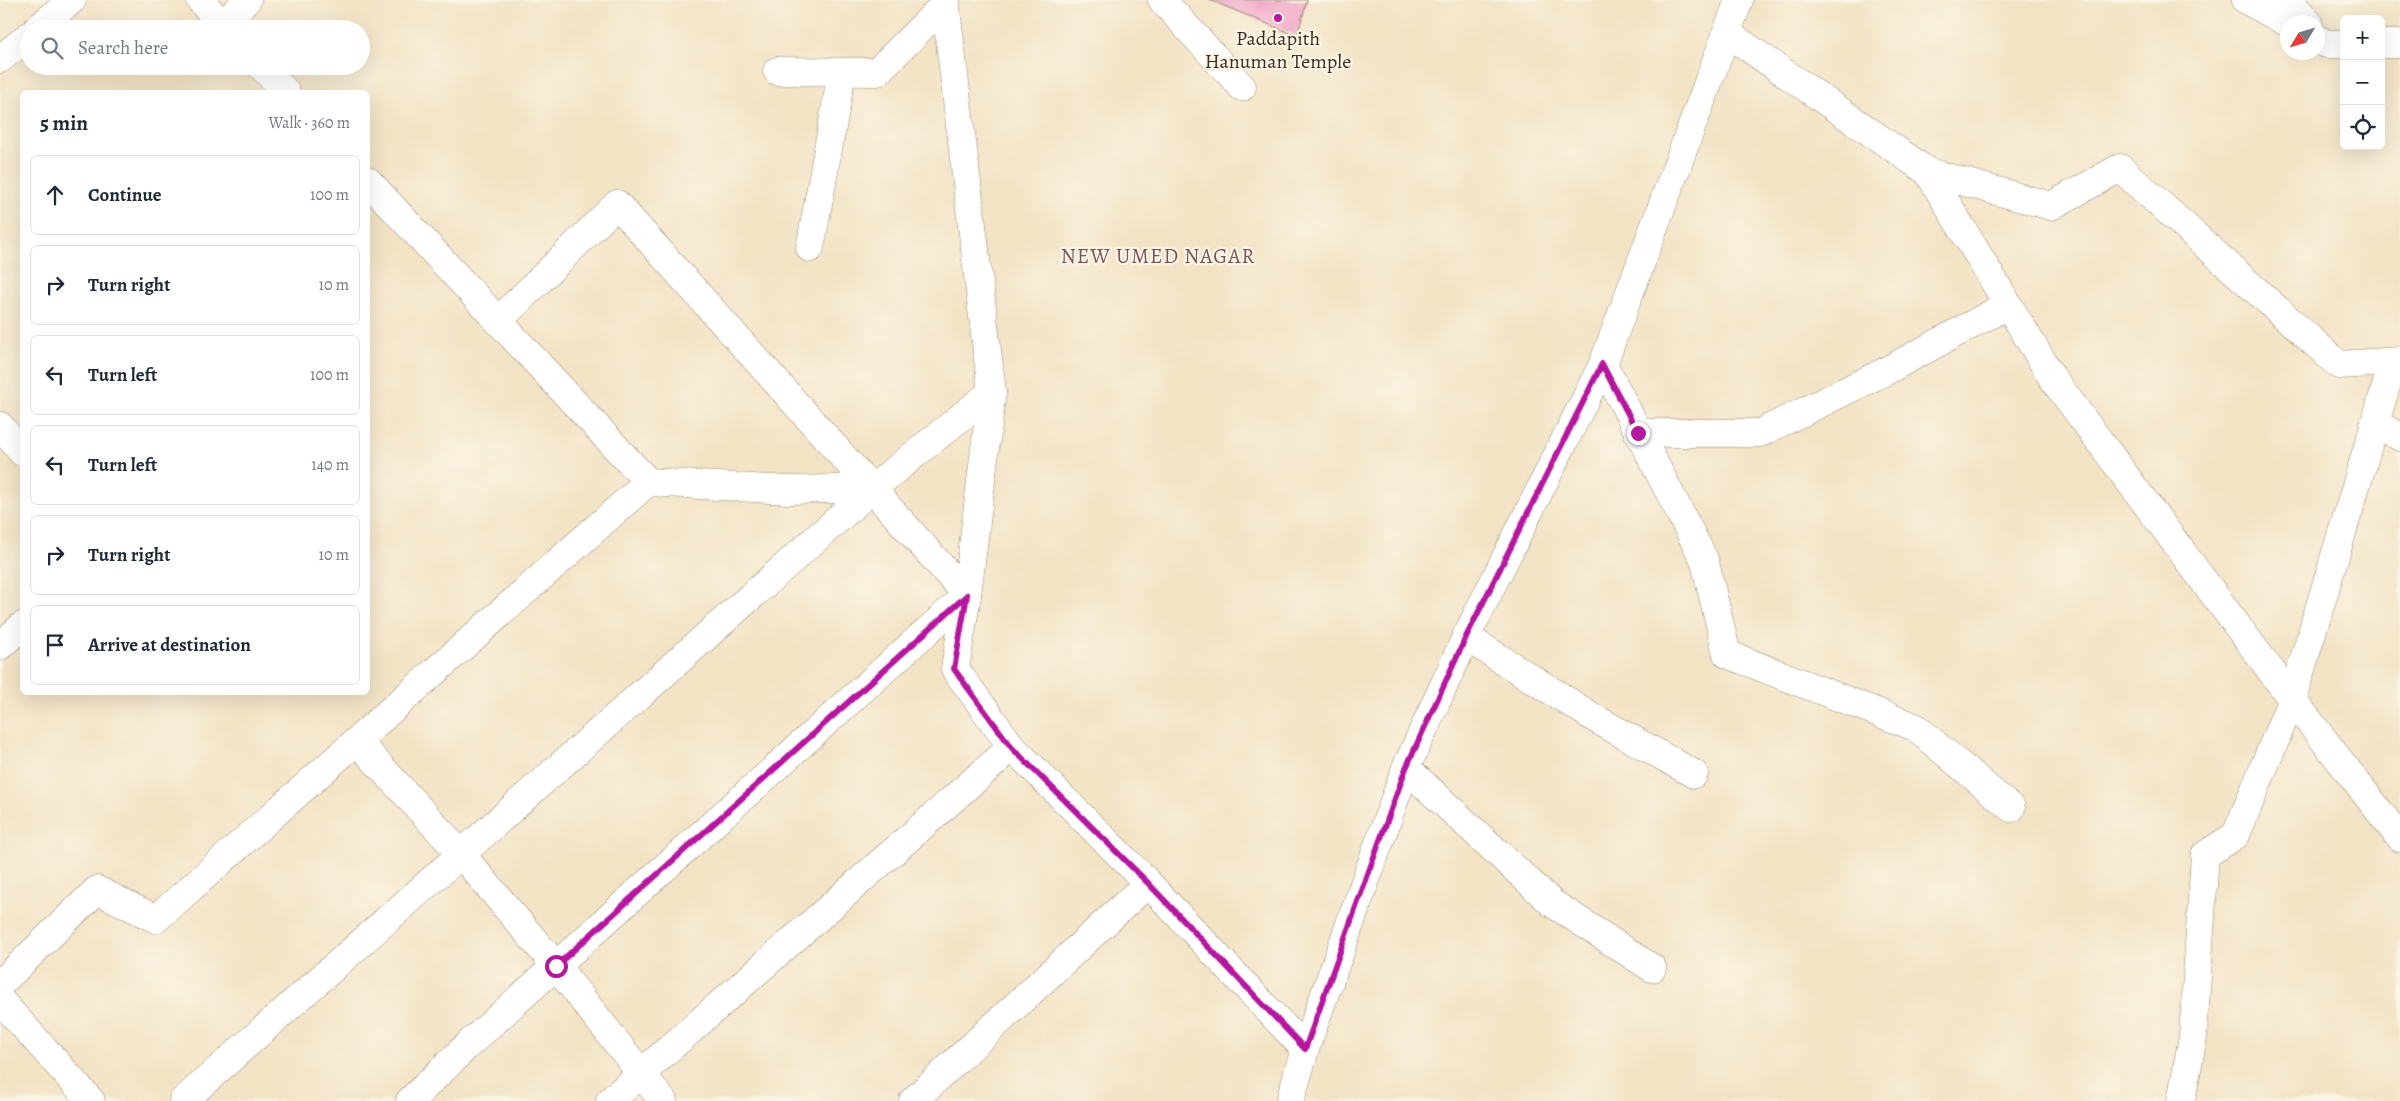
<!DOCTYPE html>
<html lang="en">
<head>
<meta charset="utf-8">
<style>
  :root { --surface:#fff; --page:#f2f2f3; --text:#1f2937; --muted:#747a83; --line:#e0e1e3 }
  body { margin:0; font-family:Alegreya,serif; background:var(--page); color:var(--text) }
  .controls { position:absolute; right:15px; top:15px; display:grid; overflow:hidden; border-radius:8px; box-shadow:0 5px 20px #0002 }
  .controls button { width:45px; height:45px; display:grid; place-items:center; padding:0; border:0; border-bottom:1px solid var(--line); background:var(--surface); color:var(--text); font:25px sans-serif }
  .compass { position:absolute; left:2280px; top:15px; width:45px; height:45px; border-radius:50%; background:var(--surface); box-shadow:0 5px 20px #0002; rotate:232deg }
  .stop { position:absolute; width:15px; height:15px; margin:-11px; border:4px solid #b5179e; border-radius:50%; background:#fff }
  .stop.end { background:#b5179e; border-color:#fff; box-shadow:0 1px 5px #0008 }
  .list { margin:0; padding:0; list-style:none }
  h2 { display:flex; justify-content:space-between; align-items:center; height:65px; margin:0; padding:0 20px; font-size:21px }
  h2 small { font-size:16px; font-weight:400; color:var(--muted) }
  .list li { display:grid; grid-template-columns:32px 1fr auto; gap:15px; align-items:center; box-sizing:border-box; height:80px; margin:0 10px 10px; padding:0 10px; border:1px solid var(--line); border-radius:8px }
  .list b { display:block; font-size:19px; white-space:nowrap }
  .list em { font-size:16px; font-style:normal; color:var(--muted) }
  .icon { flex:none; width:28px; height:28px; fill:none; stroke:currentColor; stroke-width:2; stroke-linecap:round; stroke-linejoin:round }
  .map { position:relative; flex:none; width:2400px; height:1101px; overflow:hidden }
  .search { position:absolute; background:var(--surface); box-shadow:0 5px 20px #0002; left:20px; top:20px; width:350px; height:55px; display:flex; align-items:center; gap:12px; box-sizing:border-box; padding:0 18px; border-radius:28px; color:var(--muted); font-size:19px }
  .panel { position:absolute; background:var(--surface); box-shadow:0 5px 20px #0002; left:20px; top:90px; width:350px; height:605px; border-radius:8px }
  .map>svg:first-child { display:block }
  .building { fill:#f1a1c7 }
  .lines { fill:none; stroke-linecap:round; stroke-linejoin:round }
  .minor-casing { stroke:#968672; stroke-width:29 }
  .minor { stroke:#fff; stroke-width:28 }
  .route { stroke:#b5179e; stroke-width:6 }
  .poi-dot { fill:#b5179e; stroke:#fcf5e5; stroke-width:2 }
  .labels { text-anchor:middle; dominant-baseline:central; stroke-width:4.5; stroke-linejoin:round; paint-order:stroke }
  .poi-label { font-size:20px; fill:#3b2a1e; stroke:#fcf5e5 }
  .neighbourhood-label { font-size:21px; letter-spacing:1px; fill:#7b5459; stroke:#fcf5e5 }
</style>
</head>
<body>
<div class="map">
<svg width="2400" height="1101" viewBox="0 0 2400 1101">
  <rect width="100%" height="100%" fill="#fcf5e5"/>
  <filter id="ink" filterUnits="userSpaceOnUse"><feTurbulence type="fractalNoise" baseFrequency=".02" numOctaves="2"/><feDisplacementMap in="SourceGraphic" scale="10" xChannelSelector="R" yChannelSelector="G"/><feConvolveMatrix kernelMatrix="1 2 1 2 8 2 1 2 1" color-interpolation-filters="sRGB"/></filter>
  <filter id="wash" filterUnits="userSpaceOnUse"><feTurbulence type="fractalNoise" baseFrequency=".0096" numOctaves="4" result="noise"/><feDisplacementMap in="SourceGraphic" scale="20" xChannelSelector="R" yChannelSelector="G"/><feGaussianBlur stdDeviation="1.12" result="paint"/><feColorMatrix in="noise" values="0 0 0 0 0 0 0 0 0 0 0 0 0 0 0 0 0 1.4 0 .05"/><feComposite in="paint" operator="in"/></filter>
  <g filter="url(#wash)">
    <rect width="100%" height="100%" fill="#f2e3c5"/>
    <g id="blocks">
      <path class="building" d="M1210,0h97l-10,36z"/>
    </g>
  </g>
  <g filter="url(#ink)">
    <use href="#blocks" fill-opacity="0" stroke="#968672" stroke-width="1"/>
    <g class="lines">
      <defs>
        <g id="minor">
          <path d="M200,0l26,29"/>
          <path d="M945,0l47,392 -25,203 -12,74 57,78 136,136 157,166"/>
          <path d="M1162,0l80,87"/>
          <path d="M2246,0l42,23"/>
          <path d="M2289,0l19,22"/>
          <path d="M223,25l24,-25"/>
          <path d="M37,29l35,-29"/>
          <path d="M1727,33l201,139 125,207 239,320 108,139"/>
          <path d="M2318,39l8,5h18"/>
          <path d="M2381,44h19"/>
          <path d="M0,59l29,-23"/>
          <path d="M261,66l25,26"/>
          <path d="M777,71l100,1 69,-69"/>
          <path d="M1928,172l123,34 69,-38 219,197 61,-4"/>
          <path d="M368,181l280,301"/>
          <path d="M810,248l32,-176"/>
          <path d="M1603,364l101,195 23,95 188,73 96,81"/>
          <path d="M2374,423l26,14"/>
          <path d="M0,426l22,26"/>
          <path d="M1638,433h122l124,-61 124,-67"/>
          <path d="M1466,637l130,82 98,55"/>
          <path d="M0,646l22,-20"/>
          <path d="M357,741l104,113 95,112 107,135"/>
          <path d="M1406,768l146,135 100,65"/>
          <path d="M0,984l97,-94 59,29 492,-437 141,8 84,-2"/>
          <path d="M0,1000l91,101"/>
          <path d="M183,1101l690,-613 119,-96"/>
          <path d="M410,1101l58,-56 499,-450 -350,-391 -119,117"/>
          <path d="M610,1101l402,-354"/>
          <path d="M913,1101l235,-218"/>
          <path d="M1290,1101l15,-52 101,-281 60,-131 137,-273 136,-364"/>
          <path d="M2181,1101l12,-64 12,-182 31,-20 56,-136 101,-336"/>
        </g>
      </defs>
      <use href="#minor" class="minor-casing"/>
      <use href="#minor" class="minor"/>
    </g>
  </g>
  <g class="lines" filter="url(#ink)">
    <path class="route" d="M556,966l411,-371 -13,74 58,79 136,135 157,166 101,-281 60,-131 136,-273 36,69"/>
  </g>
  <circle class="poi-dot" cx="1278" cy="18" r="5"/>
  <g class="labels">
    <g class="poi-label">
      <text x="1278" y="38">Paddapith<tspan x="1278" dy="23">Hanuman Temple</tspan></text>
    </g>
    <g class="neighbourhood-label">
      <text x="1158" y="256">NEW UMED NAGAR</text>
    </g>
  </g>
</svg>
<div class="controls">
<button>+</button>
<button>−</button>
<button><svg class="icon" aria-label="locate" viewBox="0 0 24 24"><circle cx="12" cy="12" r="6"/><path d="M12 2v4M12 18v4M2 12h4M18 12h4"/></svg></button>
</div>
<svg class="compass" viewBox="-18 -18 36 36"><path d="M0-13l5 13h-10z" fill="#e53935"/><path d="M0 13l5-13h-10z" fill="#747a83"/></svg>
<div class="stop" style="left:556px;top:966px"></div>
<div class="stop end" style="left:1638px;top:433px"></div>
<div class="search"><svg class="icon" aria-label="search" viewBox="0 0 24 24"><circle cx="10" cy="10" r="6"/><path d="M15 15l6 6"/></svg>Search here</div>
<section class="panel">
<h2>5 min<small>Walk · 360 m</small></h2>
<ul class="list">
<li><svg class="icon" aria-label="ahead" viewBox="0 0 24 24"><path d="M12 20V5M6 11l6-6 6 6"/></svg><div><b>Continue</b></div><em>100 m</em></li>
<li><svg class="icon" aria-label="right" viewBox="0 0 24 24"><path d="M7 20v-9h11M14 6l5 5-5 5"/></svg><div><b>Turn right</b></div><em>10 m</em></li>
<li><svg class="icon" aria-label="left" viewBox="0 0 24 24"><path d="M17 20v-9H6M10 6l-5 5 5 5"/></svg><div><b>Turn left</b></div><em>100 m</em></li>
<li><svg class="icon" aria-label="left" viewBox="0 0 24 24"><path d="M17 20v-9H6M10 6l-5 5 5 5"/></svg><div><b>Turn left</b></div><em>140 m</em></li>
<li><svg class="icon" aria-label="right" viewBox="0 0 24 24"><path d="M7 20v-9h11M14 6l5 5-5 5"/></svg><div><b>Turn right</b></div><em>10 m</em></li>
<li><svg class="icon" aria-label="arrive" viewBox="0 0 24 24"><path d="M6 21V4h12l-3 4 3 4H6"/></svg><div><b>Arrive at destination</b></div></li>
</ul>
</section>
</div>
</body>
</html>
